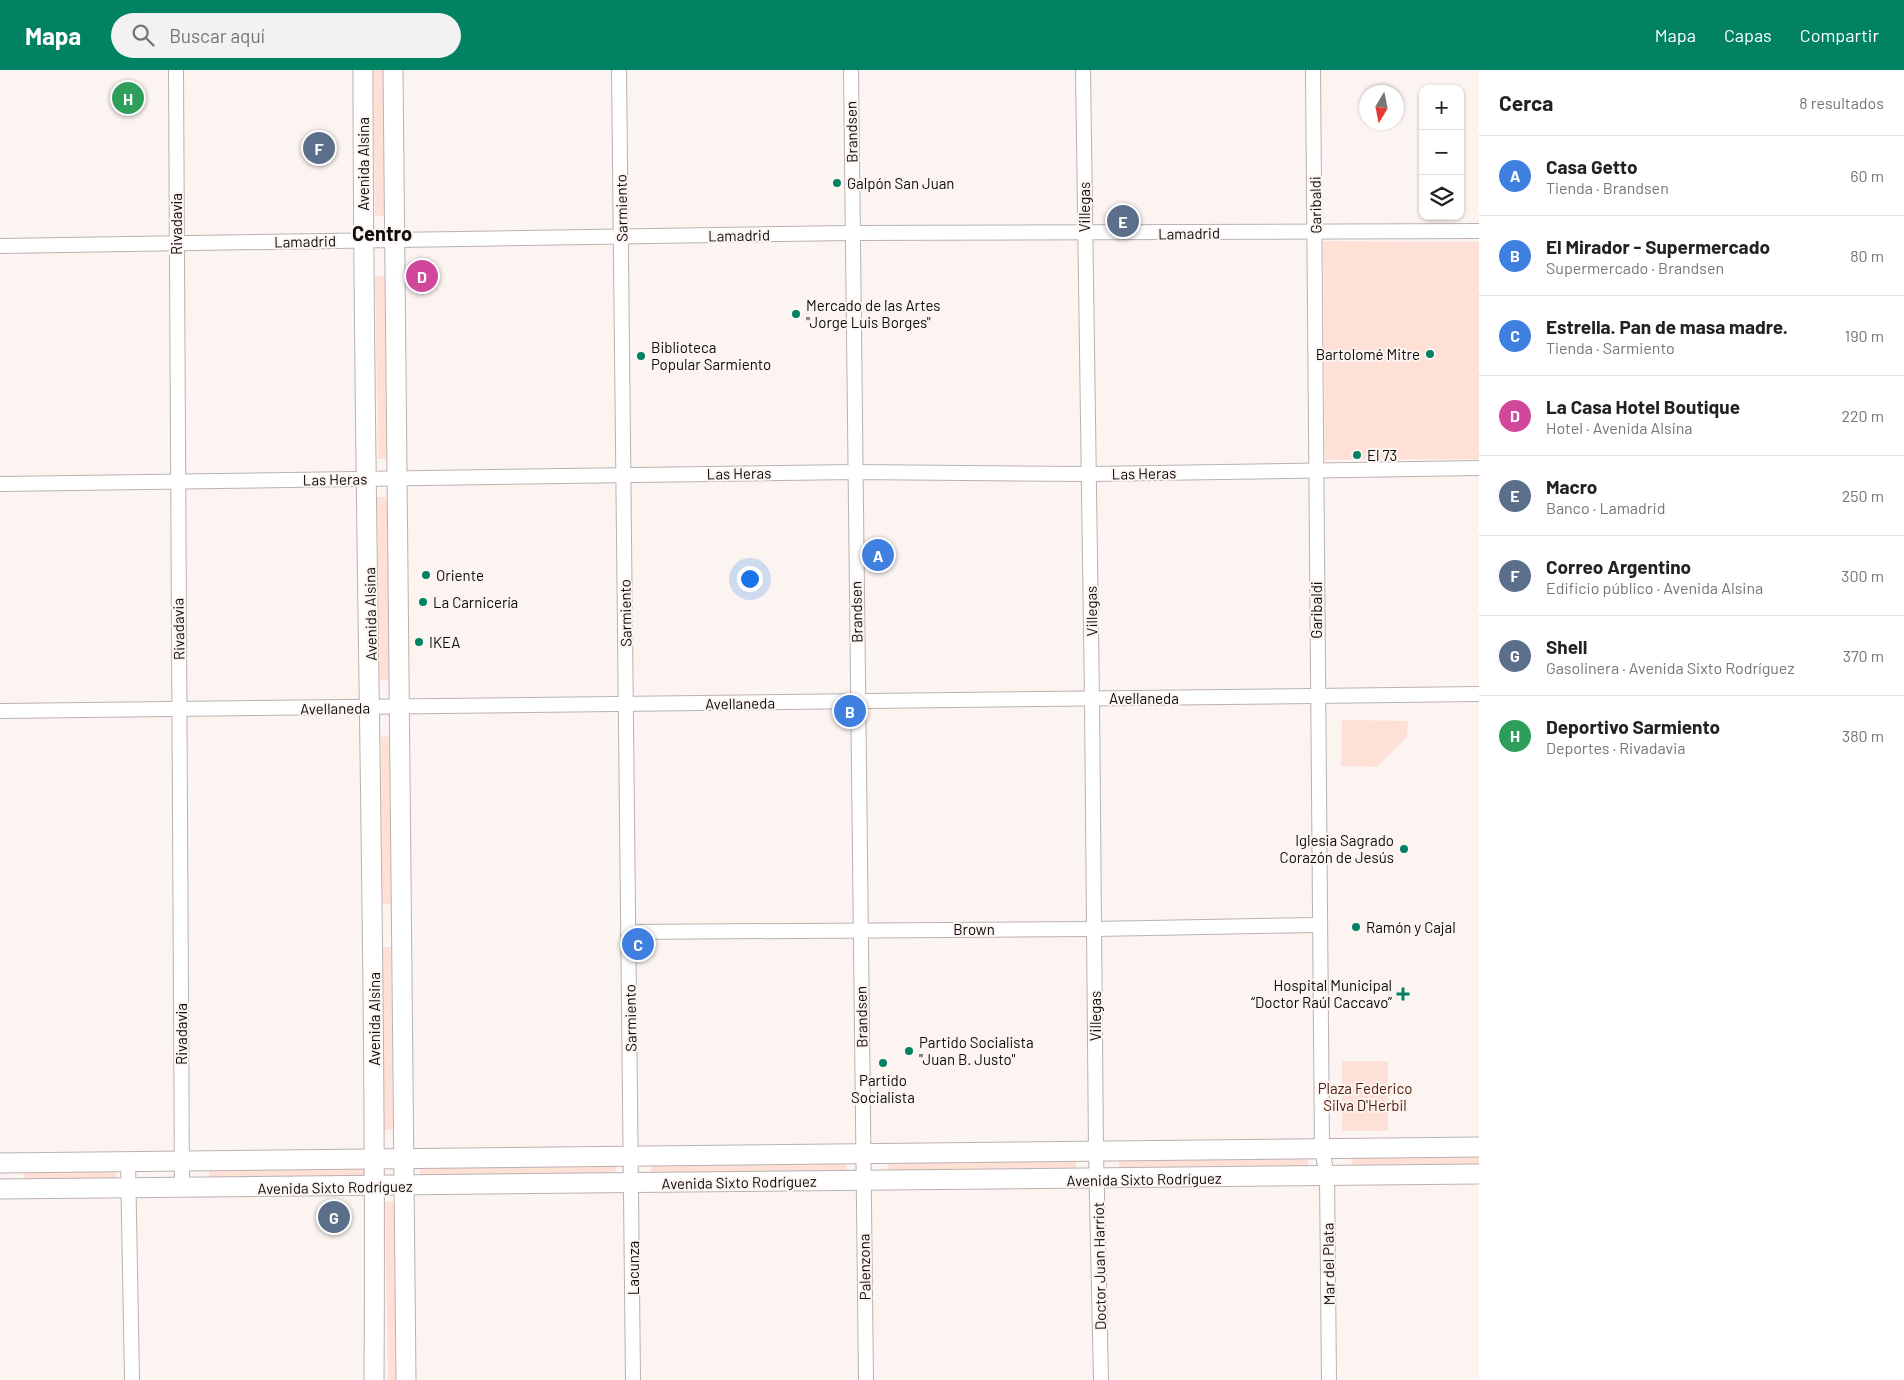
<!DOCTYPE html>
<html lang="es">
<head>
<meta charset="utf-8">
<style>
  :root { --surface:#fff; --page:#f2f2f2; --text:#222; --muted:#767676; --line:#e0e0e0; --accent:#018263 }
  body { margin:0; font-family:Barlow,sans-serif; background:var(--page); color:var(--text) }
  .controls { position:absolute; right:15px; top:15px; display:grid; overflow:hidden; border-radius:10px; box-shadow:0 1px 4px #0004 }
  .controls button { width:45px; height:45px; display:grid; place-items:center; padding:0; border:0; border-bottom:1px solid var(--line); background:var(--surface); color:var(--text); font:25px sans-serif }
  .compass { position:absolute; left:1359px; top:15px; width:45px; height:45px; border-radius:50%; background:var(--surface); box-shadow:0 1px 4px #0004; rotate:190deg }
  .you { position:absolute; left:749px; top:508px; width:18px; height:18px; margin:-12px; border:4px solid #fff; border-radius:50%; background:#1a73e8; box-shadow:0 0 0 8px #1a73e833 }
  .badge { display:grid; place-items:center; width:32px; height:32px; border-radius:50%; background:var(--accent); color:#fff; font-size:16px; font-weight:700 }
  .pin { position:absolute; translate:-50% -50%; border:2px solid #fff; box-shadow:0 1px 5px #0006 }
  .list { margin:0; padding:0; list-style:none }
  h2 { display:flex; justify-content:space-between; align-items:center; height:65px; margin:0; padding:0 20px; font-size:21px }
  h2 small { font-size:16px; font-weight:400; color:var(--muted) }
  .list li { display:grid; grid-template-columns:32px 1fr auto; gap:15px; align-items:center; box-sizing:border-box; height:80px; padding:0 20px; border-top:1px solid var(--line) }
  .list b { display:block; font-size:19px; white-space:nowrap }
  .list p { margin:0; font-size:16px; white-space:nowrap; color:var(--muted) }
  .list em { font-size:16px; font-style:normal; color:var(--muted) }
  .icon { flex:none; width:28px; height:28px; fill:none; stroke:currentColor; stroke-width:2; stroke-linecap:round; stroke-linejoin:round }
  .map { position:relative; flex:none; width:1479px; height:1310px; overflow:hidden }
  header { display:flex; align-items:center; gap:30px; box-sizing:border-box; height:70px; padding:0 25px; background:var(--accent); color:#fff }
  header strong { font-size:24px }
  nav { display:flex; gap:28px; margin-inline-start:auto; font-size:18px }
  .search { width:350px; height:45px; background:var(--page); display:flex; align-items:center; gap:12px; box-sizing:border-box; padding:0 18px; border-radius:28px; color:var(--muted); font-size:19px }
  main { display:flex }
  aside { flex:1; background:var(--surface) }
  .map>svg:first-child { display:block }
  .green { fill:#fee0d6 }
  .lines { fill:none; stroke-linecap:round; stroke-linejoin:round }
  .minor-casing { stroke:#bab2b0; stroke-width:16 }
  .secondary-casing { stroke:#bab2b0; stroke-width:21 }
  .minor { stroke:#fff; stroke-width:14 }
  .secondary { stroke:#fff; stroke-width:19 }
  .poi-dot { fill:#018263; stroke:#fcf4f1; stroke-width:2 }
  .labels { text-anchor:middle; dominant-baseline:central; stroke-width:4; stroke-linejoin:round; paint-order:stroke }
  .street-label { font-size:15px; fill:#0f0c0b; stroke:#fcf4f1 }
  .poi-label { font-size:15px; fill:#0f0c0b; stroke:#fcf4f1; text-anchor:start }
  .park-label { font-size:15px; fill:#521d0a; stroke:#fcf4f1 }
  .district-label { font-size:20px; font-weight:bold; fill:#0f0c0b; stroke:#fcf4f1 }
</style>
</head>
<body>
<header>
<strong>Mapa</strong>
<div class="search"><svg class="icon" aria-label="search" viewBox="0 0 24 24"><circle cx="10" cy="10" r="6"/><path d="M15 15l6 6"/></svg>Buscar aquí</div>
<nav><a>Mapa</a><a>Capas</a><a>Compartir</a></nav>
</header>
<main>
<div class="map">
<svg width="1479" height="1310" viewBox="0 0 1479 1310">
  <rect width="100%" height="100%" fill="#fcf4f1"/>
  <g class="green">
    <path d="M373,0h10l2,146h-10z"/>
    <path d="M1323,171l156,1v217l-154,1z"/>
    <path d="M375,206h11l2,183h-10z"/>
    <path d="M377,427h11l2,183h-10z"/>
    <path d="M1342,650l66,1 -1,16 -30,30 -36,-1z"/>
    <path d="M391,666l1,168h-10l-1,-167z"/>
    <path d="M380,877h11l2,183h-10z"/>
    <rect x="1342" y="991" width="46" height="70"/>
    <rect x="1352" y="1085" width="127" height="14"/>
    <path d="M1075,1086l1,15 -188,2 -1,-15z"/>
    <path d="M1308,1086v14l-189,1v-14z"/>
    <path d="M846,1090l1,14 -196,2v-14z"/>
    <path d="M616,1091v15l-196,1v-14z"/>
    <path d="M116,1096v14l-92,1v-14z"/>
    <rect x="209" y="1096" width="155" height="14"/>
    <path d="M385,1132h10l3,178h-10z"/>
  </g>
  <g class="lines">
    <defs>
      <g id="minor">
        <path d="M176,0l6,1118"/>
        <path d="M619,0l14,1310"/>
        <path d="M851,0l15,1310"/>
        <path d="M1083,0l9,629 4,454 5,227"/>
        <path d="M1313,0l9,1079 5,27 2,204"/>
        <path d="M0,176l852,-13 627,-2"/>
        <path d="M0,414l855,-12 234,2 390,-6"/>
        <path d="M0,641l1479,-17"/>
        <path d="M628,862l466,-3 225,-4"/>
        <path d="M128,1091l4,219"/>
      </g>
      <g id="secondary">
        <path d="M363,0c0,437 14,873 11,1310"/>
        <path d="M393,0l13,1310"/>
        <path d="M0,1093l1479,-16"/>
        <path d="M0,1119l1479,-15"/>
      </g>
    </defs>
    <use href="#minor" class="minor-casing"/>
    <use href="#secondary" class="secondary-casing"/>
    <use href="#minor" class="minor"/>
    <use href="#secondary" class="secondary"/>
  </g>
  <g class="poi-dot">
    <circle cx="837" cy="113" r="5"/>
    <circle cx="796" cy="244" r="5"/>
    <circle cx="1430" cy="284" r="5"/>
    <circle cx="641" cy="286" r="5"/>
    <circle cx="1357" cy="385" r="5"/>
    <circle cx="426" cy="505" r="5"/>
    <circle cx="423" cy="532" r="5"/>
    <circle cx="419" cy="572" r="5"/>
    <circle cx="1404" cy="779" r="5"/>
    <circle cx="1356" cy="857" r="5"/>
    <path d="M1400.5 916.5h5v5h5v5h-5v5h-5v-5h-5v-5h5z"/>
    <circle cx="909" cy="981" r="5"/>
    <circle cx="883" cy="993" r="5"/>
  </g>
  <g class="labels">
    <g class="street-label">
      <text transform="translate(851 62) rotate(-91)">Brandsen</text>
      <text transform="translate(363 94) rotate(-90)">Avenida Alsina</text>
      <text transform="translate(1315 135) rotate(-91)">Garibaldi</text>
      <text transform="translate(1084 137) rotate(-90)">Villegas</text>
      <text transform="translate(621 138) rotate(-91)">Sarmiento</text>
      <text transform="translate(176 154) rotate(-90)">Rivadavia</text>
      <text transform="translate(1189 163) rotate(-1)">Lamadrid</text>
      <text transform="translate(739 165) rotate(-1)">Lamadrid</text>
      <text transform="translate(305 171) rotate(-1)">Lamadrid</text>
      <text transform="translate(739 403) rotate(-1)">Las Heras</text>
      <text transform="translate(1144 403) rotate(-1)">Las Heras</text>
      <text transform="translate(335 409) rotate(-1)">Las Heras</text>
      <text transform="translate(1316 540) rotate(-90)">Garibaldi</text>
      <text transform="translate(1091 541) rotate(-91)">Villegas</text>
      <text transform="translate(856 542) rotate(-91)">Brandsen</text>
      <text transform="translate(625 543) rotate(-91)">Sarmiento</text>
      <text transform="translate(370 544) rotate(-91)">Avenida Alsina</text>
      <text transform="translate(178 559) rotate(-91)">Rivadavia</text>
      <text x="1144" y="628">Avellaneda</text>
      <text transform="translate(740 633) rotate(-1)">Avellaneda</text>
      <text transform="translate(335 638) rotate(-1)">Avellaneda</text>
      <text x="974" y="859">Brown</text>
      <text transform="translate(1095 946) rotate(-90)">Villegas</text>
      <text transform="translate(861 947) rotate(-91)">Brandsen</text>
      <text transform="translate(630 948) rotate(-91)">Sarmiento</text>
      <text transform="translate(374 949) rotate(-90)">Avenida Alsina</text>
      <text transform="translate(181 964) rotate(-90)">Rivadavia</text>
      <text transform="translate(1144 1109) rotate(-1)">Avenida Sixto Rodríguez</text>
      <text transform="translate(739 1112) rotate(-1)">Avenida Sixto Rodríguez</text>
      <text transform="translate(335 1117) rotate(-1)">Avenida Sixto Rodríguez</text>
      <text transform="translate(1328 1194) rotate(-91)">Mar del Plata</text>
      <text transform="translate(1099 1196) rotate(-91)">Doctor Juan Harriot</text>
      <text transform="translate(864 1197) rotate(-91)">Palenzona</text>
      <text transform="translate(633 1198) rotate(-90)">Lacunza</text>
    </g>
    <g class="poi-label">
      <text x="847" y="113">Galpón San Juan</text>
      <text x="806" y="235">Mercado de las Artes<tspan x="806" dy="17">"Jorge Luis Borges"</tspan></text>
      <text x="651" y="277">Biblioteca<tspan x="651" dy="17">Popular Sarmiento</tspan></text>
      <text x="1420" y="284" text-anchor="end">Bartolomé Mitre</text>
      <text x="1367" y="385">El 73</text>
      <text x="436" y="505">Oriente</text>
      <text x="433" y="532">La Carnicería</text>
      <text x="429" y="572">IKEA</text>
      <text x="1394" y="770" text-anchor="end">Iglesia Sagrado<tspan x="1394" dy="17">Corazón de Jesús</tspan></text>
      <text x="1366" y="857">Ramón y Cajal</text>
      <text x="1392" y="915" text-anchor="end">Hospital Municipal<tspan x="1392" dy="17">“Doctor Raúl Caccavo”</tspan></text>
      <text x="919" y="972">Partido Socialista<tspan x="919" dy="17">"Juan B. Justo"</tspan></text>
      <text x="883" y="1010" text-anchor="middle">Partido<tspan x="883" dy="17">Socialista</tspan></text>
    </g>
    <g class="park-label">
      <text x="1365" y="1018">Plaza Federico<tspan x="1365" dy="17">Silva D'Herbil</tspan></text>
    </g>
    <g class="district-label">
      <text x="382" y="163">Centro</text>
    </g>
  </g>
</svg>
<div class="controls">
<button>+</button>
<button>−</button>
<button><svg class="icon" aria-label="layers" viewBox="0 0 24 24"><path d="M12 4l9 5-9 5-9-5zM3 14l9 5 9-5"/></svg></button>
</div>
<svg class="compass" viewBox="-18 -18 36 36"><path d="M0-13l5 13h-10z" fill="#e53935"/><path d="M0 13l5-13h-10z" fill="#767676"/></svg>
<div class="you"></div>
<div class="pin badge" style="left:878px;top:485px;background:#3f7fe0">A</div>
<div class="pin badge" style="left:850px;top:641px;background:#3f7fe0">B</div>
<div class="pin badge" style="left:638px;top:874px;background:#3f7fe0">C</div>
<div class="pin badge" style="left:422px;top:206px;background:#d1479c">D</div>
<div class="pin badge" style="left:1123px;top:151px;background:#5c6f8a">E</div>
<div class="pin badge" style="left:319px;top:78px;background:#5c6f8a">F</div>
<div class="pin badge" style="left:334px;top:1147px;background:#5c6f8a">G</div>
<div class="pin badge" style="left:128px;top:28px;background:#2e9e5b">H</div>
</div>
<aside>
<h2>Cerca<small>8 resultados</small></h2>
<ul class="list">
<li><span class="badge" style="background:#3f7fe0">A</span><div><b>Casa Getto</b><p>Tienda · Brandsen</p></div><em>60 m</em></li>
<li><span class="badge" style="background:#3f7fe0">B</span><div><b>El Mirador - Supermercado</b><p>Supermercado · Brandsen</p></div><em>80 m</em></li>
<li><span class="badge" style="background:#3f7fe0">C</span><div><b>Estrella. Pan de masa madre.</b><p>Tienda · Sarmiento</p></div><em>190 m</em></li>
<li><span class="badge" style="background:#d1479c">D</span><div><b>La Casa Hotel Boutique</b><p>Hotel · Avenida Alsina</p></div><em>220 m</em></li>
<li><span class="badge" style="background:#5c6f8a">E</span><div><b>Macro</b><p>Banco · Lamadrid</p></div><em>250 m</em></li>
<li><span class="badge" style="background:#5c6f8a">F</span><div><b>Correo Argentino</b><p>Edificio público · Avenida Alsina</p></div><em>300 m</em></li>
<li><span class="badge" style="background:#5c6f8a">G</span><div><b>Shell</b><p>Gasolinera · Avenida Sixto Rodríguez</p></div><em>370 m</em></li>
<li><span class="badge" style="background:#2e9e5b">H</span><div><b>Deportivo Sarmiento</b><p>Deportes · Rivadavia</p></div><em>380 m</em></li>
</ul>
</aside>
</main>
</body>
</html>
